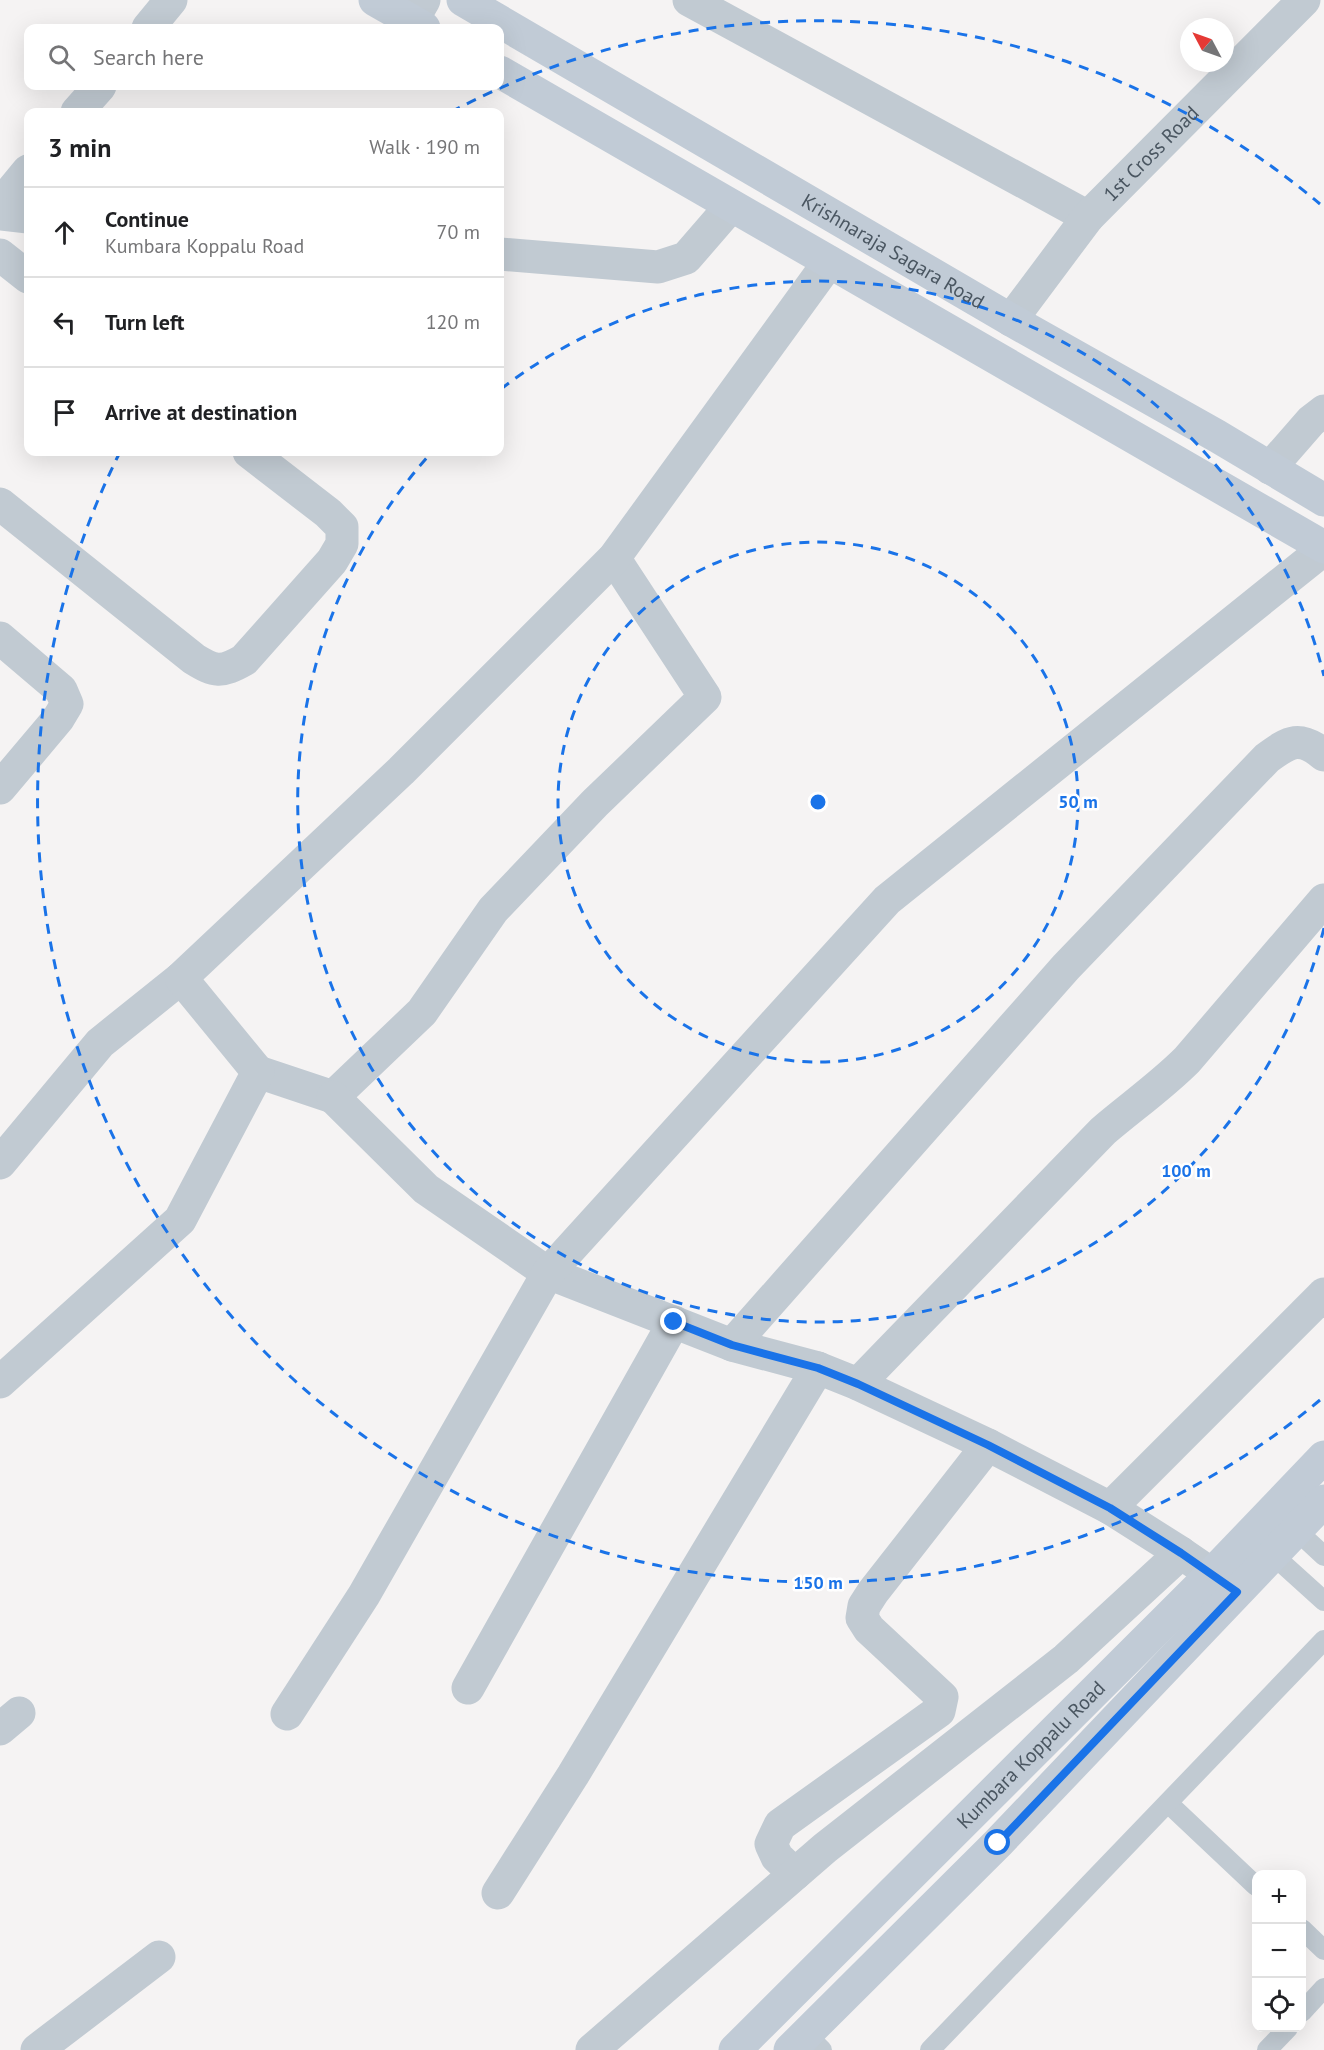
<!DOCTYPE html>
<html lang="en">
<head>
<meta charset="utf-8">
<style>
  :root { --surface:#fff; --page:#f2f2f2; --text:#202124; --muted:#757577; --line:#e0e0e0 }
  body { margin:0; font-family:"PT Sans",sans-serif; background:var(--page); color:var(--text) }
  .controls { position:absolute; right:18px; bottom:18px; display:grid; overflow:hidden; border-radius:12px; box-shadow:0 6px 24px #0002 }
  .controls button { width:54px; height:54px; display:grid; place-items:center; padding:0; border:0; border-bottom:2px solid var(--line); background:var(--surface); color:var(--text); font:30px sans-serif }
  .compass { position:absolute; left:1180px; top:18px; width:54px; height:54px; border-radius:50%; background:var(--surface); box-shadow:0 6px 24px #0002; rotate:311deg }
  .stop { position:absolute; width:18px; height:18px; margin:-14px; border:4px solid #1a73e8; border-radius:50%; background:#fff }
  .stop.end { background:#1a73e8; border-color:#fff; box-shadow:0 2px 6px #0008 }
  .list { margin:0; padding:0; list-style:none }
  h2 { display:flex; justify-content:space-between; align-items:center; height:78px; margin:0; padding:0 24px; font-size:26px }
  h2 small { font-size:20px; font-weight:400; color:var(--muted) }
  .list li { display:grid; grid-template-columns:39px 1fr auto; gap:18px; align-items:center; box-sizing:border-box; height:90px; padding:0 24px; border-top:2px solid var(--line) }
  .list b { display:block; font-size:22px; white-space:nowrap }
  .list p { margin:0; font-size:20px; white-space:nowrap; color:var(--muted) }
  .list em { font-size:20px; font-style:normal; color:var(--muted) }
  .icon { flex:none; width:33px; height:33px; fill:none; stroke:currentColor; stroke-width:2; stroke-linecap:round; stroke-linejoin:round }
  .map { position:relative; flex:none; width:1324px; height:2050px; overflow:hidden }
  .search { position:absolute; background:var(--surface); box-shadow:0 6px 24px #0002; left:24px; top:24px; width:480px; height:66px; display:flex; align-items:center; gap:15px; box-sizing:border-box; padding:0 21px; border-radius:12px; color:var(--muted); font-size:22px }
  .panel { position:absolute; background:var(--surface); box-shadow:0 6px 24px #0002; left:24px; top:108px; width:480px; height:348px; border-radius:12px }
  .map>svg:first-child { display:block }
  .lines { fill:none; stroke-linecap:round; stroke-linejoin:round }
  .lane { stroke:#c1cad2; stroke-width:20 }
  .street { stroke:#c1cad2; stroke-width:33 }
  .secondary { stroke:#c1cbd6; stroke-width:33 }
  .route { stroke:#1a73e8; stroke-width:8 }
  .ring { fill:none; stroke:#1a73e8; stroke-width:3; stroke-dasharray:10 8 }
  .labels { text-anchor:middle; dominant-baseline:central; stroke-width:5; stroke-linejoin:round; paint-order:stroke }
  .street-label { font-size:20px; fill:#4a5661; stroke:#fff }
  .centre { fill:#1a73e8; stroke:#fff; stroke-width:3 }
  .ring-label { font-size:18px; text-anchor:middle; font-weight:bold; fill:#1a73e8; stroke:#fff; stroke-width:5; stroke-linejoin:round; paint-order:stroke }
</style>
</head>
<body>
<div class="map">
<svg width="1324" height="2050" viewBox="0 0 1324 2050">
  <rect width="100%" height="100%" fill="#f5f3f3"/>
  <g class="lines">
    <g class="lane">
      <path d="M1296,1530l28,26"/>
      <path d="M1273,1555l51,46"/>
      <path d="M1168,1803l88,83"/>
      <path d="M1302,1929l22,21"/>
      <path d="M1302,2012l22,-24"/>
      <path d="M806,2034l16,16"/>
      <path d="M930,2050l394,-410"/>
      <path d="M1267,2050l21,-22"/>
    </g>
    <g class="street">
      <path d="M689,0l399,217"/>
      <path d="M412,21l12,-21"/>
      <path d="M148,28l23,-28"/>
      <path d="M77,112l23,-26"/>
      <path d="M0,205l28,-34"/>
      <path d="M0,214l28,3"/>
      <path d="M500,254l158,13 28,-9 45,-52"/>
      <path d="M0,255l28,22"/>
      <path id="s1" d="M1011,320l77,-103 216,-217"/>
      <path d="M1270,468l41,-47 13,-10"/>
      <path d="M0,504l194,155c21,13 27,14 50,1l88,-99 10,-17v-17l-14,-14 -79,-61"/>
      <path d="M0,638l61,52 6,14 -9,15 -58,69"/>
      <path d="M258,1072l75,25 89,-85 71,-102 102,-107 110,-106 -91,-139"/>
      <path d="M333,1097l93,92 122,84 184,72 86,23 40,16 130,61 122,63 71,45 54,37"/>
      <path d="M0,1163l100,-120 81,-65"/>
      <path d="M732,1345l334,-378 201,-209c23,-17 33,-23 57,-3"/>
      <path d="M0,1382l180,-162 78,-148 -77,-94 220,-207 213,-213 215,-296"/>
      <path d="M858,1384l245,-253c28,-24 58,-45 84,-71l137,-160"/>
      <path d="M1110,1508l214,-214"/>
      <path d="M468,1688l206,-366"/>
      <path d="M287,1714l77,-119 184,-322 339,-373 437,-351"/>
      <path d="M0,1729l19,-16"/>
      <path d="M795,1874l-18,-17 -6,-13 9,-19 159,-114 3,-14 -73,-68 -7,-11 2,-12 9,-14 115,-147"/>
      <path d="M498,1893l75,-118 245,-407"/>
      <path d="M37,2050l122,-93"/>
      <path d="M592,2050l233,-202 241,-189 115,-106"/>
    </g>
    <g class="secondary">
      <path d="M375,0l49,28"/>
      <path id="s2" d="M463,0l548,320 206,116 107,64"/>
      <path d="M500,72l824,475"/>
      <path id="s3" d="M735,2050l477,-476 112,-117"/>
      <path d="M790,2050l208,-207 326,-342"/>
    </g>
  </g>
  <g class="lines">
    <path class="route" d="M674,1322l58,23 86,23 40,16 130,61 122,63 71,45 56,39 -239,251"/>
  </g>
  <g class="ring">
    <circle cx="818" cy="802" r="260"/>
    <path d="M1324 928A521 521 0 1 1 431 453M501 389A521 521 0 0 1 1324 676"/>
    <path d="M1320 1400A781 781 0 0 1 119 454M451 112A781 781 0 0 1 1320 204"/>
  </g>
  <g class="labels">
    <g class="street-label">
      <text stroke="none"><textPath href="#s1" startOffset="218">1st Cross Road</textPath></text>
      <text stroke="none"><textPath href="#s2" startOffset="498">Krishnaraja Sagara Road</textPath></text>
      <text stroke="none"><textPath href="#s3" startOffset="418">Kumbara Koppalu Road</textPath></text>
    </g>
  </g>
  <circle cx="818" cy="802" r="9" class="centre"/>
  <g class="ring-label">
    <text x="1078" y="808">50 m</text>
    <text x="1186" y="1177">100 m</text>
    <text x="818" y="1589">150 m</text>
  </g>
</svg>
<div class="controls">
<button>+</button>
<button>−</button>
<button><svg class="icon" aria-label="locate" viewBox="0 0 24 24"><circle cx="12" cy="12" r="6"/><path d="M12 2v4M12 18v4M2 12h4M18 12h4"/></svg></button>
</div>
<svg class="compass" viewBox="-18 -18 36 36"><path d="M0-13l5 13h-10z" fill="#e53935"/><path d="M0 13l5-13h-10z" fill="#757577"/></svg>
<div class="stop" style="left:998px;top:1843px"></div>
<div class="stop end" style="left:674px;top:1322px"></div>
<div class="search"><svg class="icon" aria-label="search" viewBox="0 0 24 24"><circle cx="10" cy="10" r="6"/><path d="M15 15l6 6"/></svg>Search here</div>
<section class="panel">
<h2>3 min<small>Walk · 190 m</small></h2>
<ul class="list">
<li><svg class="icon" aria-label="ahead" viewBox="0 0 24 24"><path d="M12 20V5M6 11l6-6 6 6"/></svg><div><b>Continue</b><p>Kumbara Koppalu Road</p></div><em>70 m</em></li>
<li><svg class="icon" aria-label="left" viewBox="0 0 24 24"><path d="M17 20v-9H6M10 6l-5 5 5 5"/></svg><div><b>Turn left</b></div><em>120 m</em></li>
<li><svg class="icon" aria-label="arrive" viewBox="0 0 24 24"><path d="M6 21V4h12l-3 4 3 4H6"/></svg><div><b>Arrive at destination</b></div></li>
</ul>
</section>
</div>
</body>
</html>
